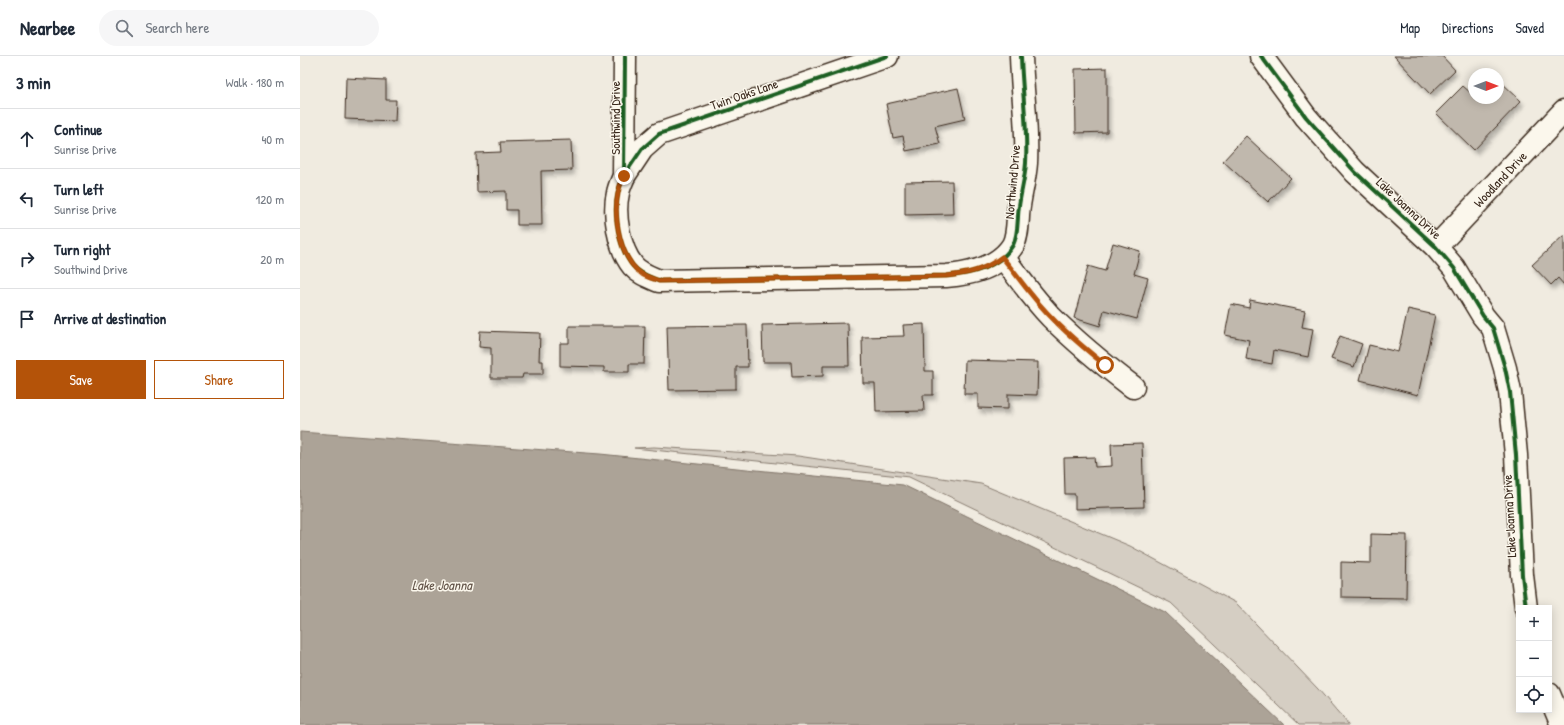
<!DOCTYPE html>
<html lang="en">
<head>
<meta charset="utf-8">
<style>
  :root { --surface:#fff; --page:#f6f6f7; --text:#1f2937; --muted:#747a83; --line:#e0e1e3; --accent:#b45309 }
  body { margin:0; font-family:"Patrick Hand",sans-serif; background:var(--page); color:var(--text) }
  .controls { position:absolute; right:12px; bottom:12px; display:grid; overflow:hidden; border-radius:0px; box-shadow:0 2px 10px #0003 }
  .controls button { width:36px; height:36px; display:grid; place-items:center; padding:0; border:0; border-bottom:1px solid var(--line); background:var(--surface); color:var(--text); font:20px sans-serif }
  .compass { position:absolute; left:1168px; top:12px; width:36px; height:36px; border-radius:50%; background:var(--surface); box-shadow:0 2px 10px #0003; rotate:90deg }
  .stop { position:absolute; width:12px; height:12px; margin:-9px; border:3px solid #b45309; border-radius:50%; background:#fff }
  .stop.end { background:#b45309; border-color:#fff; box-shadow:0 1px 4px #0008 }
  .list { margin:0; padding:0; list-style:none }
  h2 { display:flex; justify-content:space-between; align-items:center; height:52px; margin:0; padding:0 16px; font-size:17px }
  h2 small { font-size:13px; font-weight:400; color:var(--muted) }
  .list li { display:grid; grid-template-columns:26px 1fr auto; gap:12px; align-items:center; box-sizing:border-box; height:60px; padding:0 16px; border-top:1px solid var(--line) }
  .list b { display:block; font-size:15px; white-space:nowrap }
  .list p { margin:0; font-size:13px; white-space:nowrap; color:var(--muted) }
  .list em { font-size:13px; font-style:normal; color:var(--muted) }
  .actions { display:flex; gap:8px; padding:12px 16px }
  .actions a { flex:1; padding:9px 0; border:1px solid var(--accent); border-radius:0px; text-align:center; font-size:14px; color:var(--accent) }
  .actions .main { background:var(--accent); color:#fff }
  .icon { flex:none; width:22px; height:22px; fill:none; stroke:currentColor; stroke-width:2; stroke-linecap:round; stroke-linejoin:round }
  .map { position:relative; flex:none; width:1264px; height:669px; overflow:hidden }
  header { display:flex; align-items:center; gap:24px; box-sizing:border-box; height:56px; padding:0 20px; background:var(--surface); border-bottom:1px solid var(--line) }
  header strong { font-size:19px }
  nav { display:flex; gap:22px; margin-inline-start:auto; font-size:14px }
  .search { width:280px; height:36px; background:var(--page); display:flex; align-items:center; gap:10px; box-sizing:border-box; padding:0 14px; border-radius:22px; color:var(--muted); font-size:15px }
  main { display:flex }
  aside { flex:1; background:var(--surface) }
  .map>svg:first-child { display:block }
  .green { fill:#d5cec3; stroke:#887c70 }
  .water { fill:#aca397; stroke:#7f7367 }
  .building { fill:#c0b8ad; stroke:#3b2a1e; filter:url(#shadow) }
  .lines { fill:none; stroke-linecap:round; stroke-linejoin:round }
  .minor-casing { stroke:#3b2a1e; stroke-width:25 }
  .minor { stroke:#fbf7ec; stroke-width:22 }
  .cycleway-casing { stroke:#fbf7ec; stroke-width:6 }
  .cycleway { stroke:#1b5e20; stroke-width:4 }
  .route { stroke:#b45309; stroke-width:5 }
  .labels { text-anchor:middle; dominant-baseline:central; stroke-width:3; stroke-linejoin:round; paint-order:stroke }
  .street-label { font-size:13px; fill:#3b2a1e; stroke:#fbf7ec }
  .water-label { font-size:14px; font-style:italic; fill:#635448; stroke:#fbf7ec }
</style>
</head>
<body>
<header>
<strong>Nearbee</strong>
<div class="search"><svg class="icon" aria-label="search" viewBox="0 0 24 24"><circle cx="10" cy="10" r="6"/><path d="M15 15l6 6"/></svg>Search here</div>
<nav><a>Map</a><a>Directions</a><a>Saved</a></nav>
</header>
<main>
<aside>
<h2>3 min<small>Walk · 180 m</small></h2>
<ul class="list">
<li><svg class="icon" aria-label="ahead" viewBox="0 0 24 24"><path d="M12 20V5M6 11l6-6 6 6"/></svg><div><b>Continue</b><p>Sunrise Drive</p></div><em>40 m</em></li>
<li><svg class="icon" aria-label="left" viewBox="0 0 24 24"><path d="M17 20v-9H6M10 6l-5 5 5 5"/></svg><div><b>Turn left</b><p>Sunrise Drive</p></div><em>120 m</em></li>
<li><svg class="icon" aria-label="right" viewBox="0 0 24 24"><path d="M7 20v-9h11M14 6l5 5-5 5"/></svg><div><b>Turn right</b><p>Southwind Drive</p></div><em>20 m</em></li>
<li><svg class="icon" aria-label="arrive" viewBox="0 0 24 24"><path d="M6 21V4h12l-3 4 3 4H6"/></svg><div><b>Arrive at destination</b></div></li>
</ul>
<div class="actions"><a class="main">Save</a><a>Share</a></div>
</aside>
<div class="map">
<svg width="1264" height="669" viewBox="0 0 1264 669">
  <defs>
    <filter id="shadow"><feDropShadow dx="2.5" dy="4.5" stdDeviation="2" flood-color="#0004"/></filter>
  </defs>
  <rect width="100%" height="100%" fill="#f0ebe0"/>
  <filter id="ink" filterUnits="userSpaceOnUse"><feTurbulence type="fractalNoise" baseFrequency=".025" numOctaves="2"/><feDisplacementMap in="SourceGraphic" scale="8" xChannelSelector="R" yChannelSelector="G"/><feConvolveMatrix kernelMatrix="1 2 1 2 8 2 1 2 1" color-interpolation-filters="sRGB"/></filter>
  <g filter="url(#ink)">
    <path class="green" d="M354,391l144,9 183,28 149,62 106,57 82,86 31,36h-50l-128,-122 -262,-126 -275,-29z"/>
    <path class="water" d="M0,376l300,22 303,31 262,127 119,113h-984z"/>
    <g class="building">
      <path d="M1094,0h48l13,14 -25,24z"/>
      <path d="M807,12v64l-31,1 -1,-64z"/>
      <path d="M46,22l40,2v20h10l-1,21 -50,-2z"/>
      <path d="M1198,23l23,22 -47,49 -38,-37 27,-27 9,8 2,-3v7h24z"/>
      <path d="M658,32l7,31 -30,7 5,18 -34,7 -3,-15 -10,2 -7,-34z"/>
      <path d="M946,80l45,42 -23,24 -45,-41z"/>
      <path d="M271,84l1,30 -31,1 1,54h-25v-15h-11v-19l-29,1 -1,-39 25,-1 -1,-10z"/>
      <path d="M652,125l1,33 -48,1v-33z"/>
      <path d="M1264,179v50l-6,-7 -7,7 -19,-20z"/>
      <path d="M813,187l27,8 -6,23 14,4 -11,41 -33,-9 -4,16 -26,-8 14,-52 17,5z"/>
      <path d="M950,244l55,11 -3,16 11,2 -5,28 -34,-7 -2,14 -26,-5 3,-19 -24,-5 6,-31 18,4z"/>
      <path d="M1108,253l27,6 -17,80 -58,-15 9,-35 29,7z"/>
      <path d="M548,267l1,43h-26v10l-31,1 -1,-15h-28l-1,-37z"/>
      <path d="M624,268l1,47h8v24h-10l1,16 -48,1 -1,-29h-12l-1,-46 42,-1 -1,-11z"/>
      <path d="M447,269l1,42h-12v22l-67,1 -2,-64z"/>
      <path d="M269,270h76l-1,38h-15v8h-25v-5l-44,-1v-23h9z"/>
      <path d="M180,275l60,2 -1,28h4v13h-20l-1,4h-31v-30l-12,-1z"/>
      <path d="M1040,280l22,8 -8,23 -23,-8z"/>
      <path d="M665,304l73,2 -1,33 -29,-1v15l-30,-1v-14h-14z"/>
      <path d="M842,387l2,64 -69,2v-15h-10l-1,-36 30,-1 1,10 17,-1 -1,-22z"/>
      <path d="M1071,478l36,1 -1,63 -65,-1v-35l30,1z"/>
    </g>
    <g class="lines">
      <defs>
        <g id="minor">
          <path d="M325,0l-1,120c-2,5 -5,11 -6,17 -5,21 1,56 15,73 7,8 17,11 26,15l287,-5c25,-2 53,-8 67,-31 6,-12 4,-27 6,-39 2,-15 6,-28 7,-43 2,-35 -4,-71 -5,-107"/>
          <path d="M961,0l45,61 49,55 81,75 18,21 29,48 10,12 12,40 5,24 6,63 6,120 4,33"/>
          <path d="M324,120l18,-27 17,-15 228,-78"/>
          <path d="M1136,191l128,-136"/>
          <path d="M703,201c15,20 30,41 48,60 25,25 53,48 82,70"/>
          <path d="M1249,638l13,31"/>
        </g>
      </defs>
      <use href="#minor" class="minor-casing"/>
      <use href="#minor" class="minor"/>
      <defs>
        <g id="cycleway">
          <path d="M325,0l-1,120c-2,5 -5,11 -6,17 -5,21 1,56 15,73 7,8 17,11 26,15l287,-5c25,-2 53,-8 67,-31 6,-12 4,-27 6,-39 2,-15 6,-28 7,-43 2,-35 -4,-71 -5,-107"/>
          <path d="M961,0l45,61 49,55 81,75 18,21 29,48 10,12 12,40 5,24 6,63 6,120 4,33"/>
          <path d="M325,118l17,-25 17,-15 228,-78"/>
        </g>
      </defs>
      <use href="#cycleway" class="cycleway-casing"/>
      <use href="#cycleway" class="cycleway"/>
    </g>
  </g>
  <g class="lines" filter="url(#ink)">
    <path class="route" d="M324,120c-2,5 -5,11 -6,17 -5,24 2,67 24,81 5,3 12,5 17,7l287,-5c21,-2 39,-6 56,-19 10,12 19,25 29,37 21,27 47,49 74,71"/>
  </g>
  <g class="labels">
    <g class="street-label">
      <text transform="translate(444 38) rotate(-19)">Twin Oaks Lane</text>
      <text transform="translate(315 62) rotate(-90)">Southwind Drive</text>
      <text transform="translate(1200 123) rotate(-47)">Woodland Drive</text>
      <text transform="translate(712 126) rotate(-85)">Northwind Drive</text>
      <text transform="translate(1109 152) rotate(43)">Lake Joanna Drive</text>
      <text transform="translate(1209 460) rotate(-93)">Lake Joanna Drive</text>
    </g>
    <g class="water-label">
      <text x="142" y="528">Lake Joanna</text>
    </g>
  </g>
</svg>
<div class="controls">
<button>+</button>
<button>−</button>
<button><svg class="icon" aria-label="locate" viewBox="0 0 24 24"><circle cx="12" cy="12" r="6"/><path d="M12 2v4M12 18v4M2 12h4M18 12h4"/></svg></button>
</div>
<svg class="compass" viewBox="-18 -18 36 36"><path d="M0-13l5 13h-10z" fill="#e53935"/><path d="M0 13l5-13h-10z" fill="#747a83"/></svg>
<div class="stop" style="left:805px;top:309px"></div>
<div class="stop end" style="left:324px;top:120px"></div>
</div>
</main>
</body>
</html>
